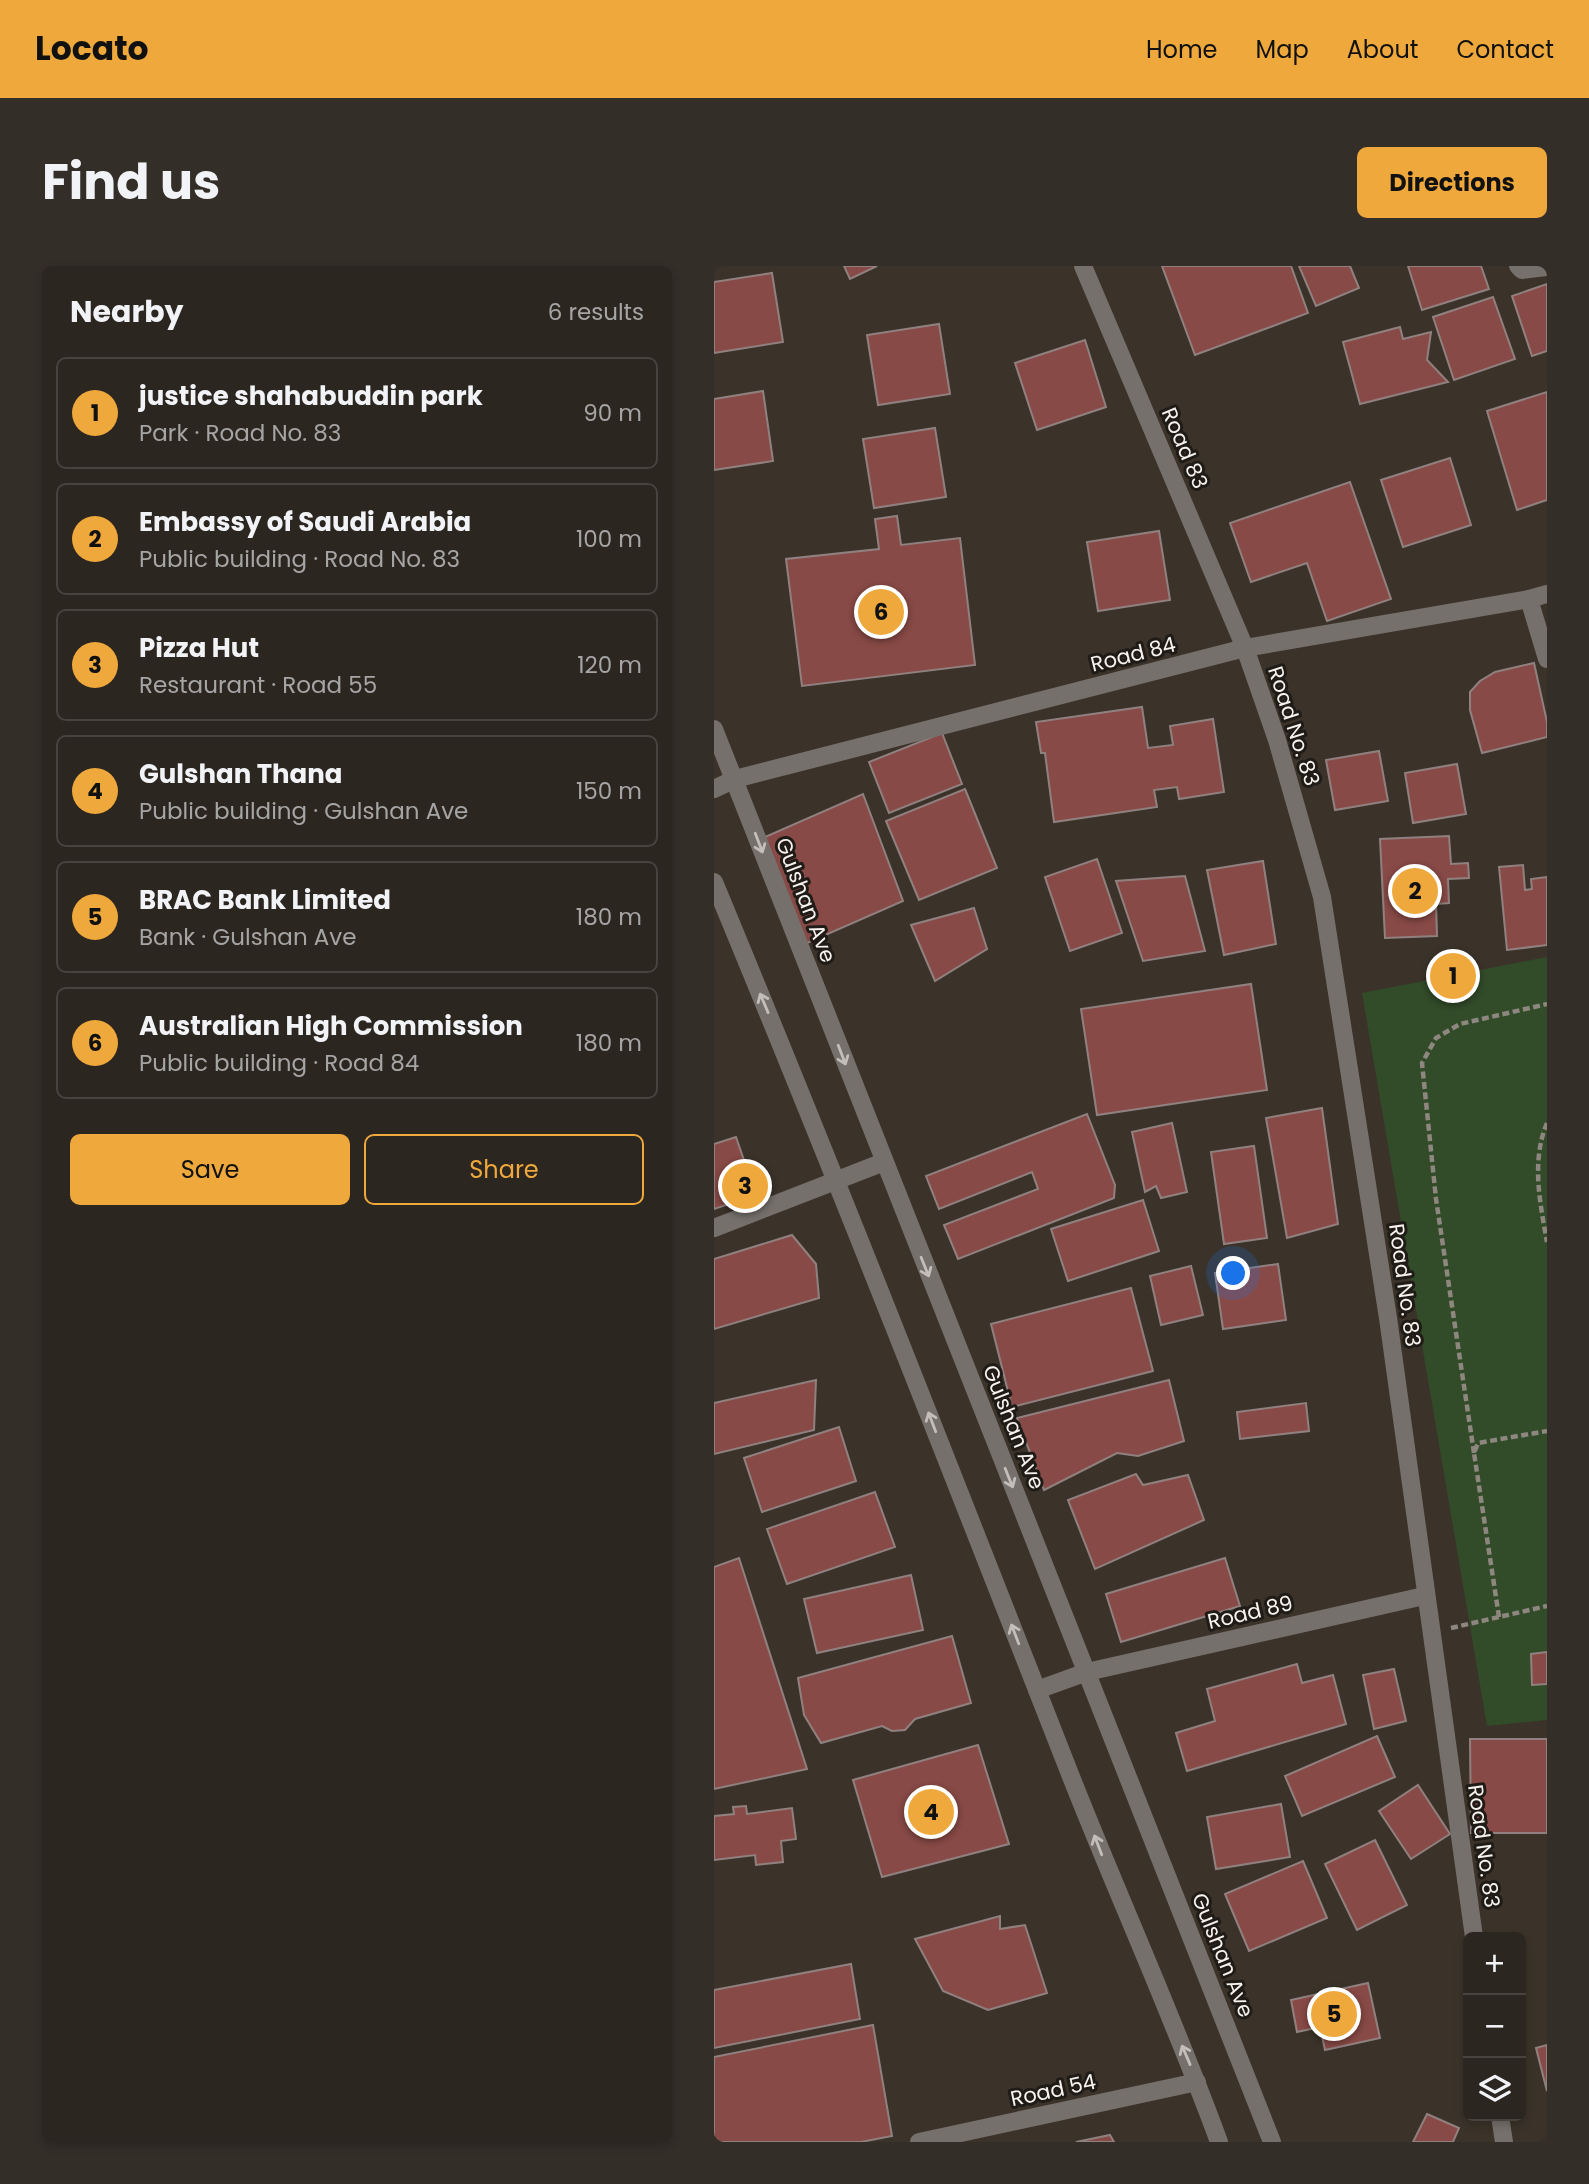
<!DOCTYPE html>
<html lang="en">
<head>
<meta charset="utf-8">
<style>
  :root { --surface:#2c2620; --page:#342e29; --text:#f1f3f6; --muted:#a6a5a5; --line:#48433e; --accent:#eea83c }
  body { margin:0; font-family:Poppins,sans-serif; background:var(--page); color:var(--text) }
  .controls { position:absolute; right:21px; bottom:21px; display:grid; overflow:hidden; border-radius:10px; box-shadow:0 4px 10px #0003 }
  .controls button { width:63px; height:63px; display:grid; place-items:center; padding:0; border:0; border-bottom:2px solid var(--line); background:var(--surface); color:var(--text); font:35px sans-serif }
  .you { position:absolute; left:520px; top:1008px; width:24px; height:24px; margin:-18px; border:5px solid #fff; border-radius:50%; background:#1a73e8; box-shadow:0 0 0 10px #1a73e833 }
  .badge { display:grid; place-items:center; width:46px; height:46px; border-radius:50%; background:var(--accent); color:#111; font-size:23px; font-weight:700 }
  .pin { position:absolute; translate:-50% -50%; border:4px solid #fff; box-shadow:0 2px 7px #0006 }
  .list { margin:0; padding:0; list-style:none }
  h2 { display:flex; justify-content:space-between; align-items:center; height:91px; margin:0; padding:0 28px; font-size:30px }
  h2 small { font-size:23px; font-weight:400; color:var(--muted) }
  .list li { display:grid; grid-template-columns:46px 1fr auto; gap:21px; align-items:center; box-sizing:border-box; height:112px; margin:0 14px 14px; padding:0 14px; border:2px solid var(--line); border-radius:10px }
  .list b { display:block; font-size:26px; white-space:nowrap }
  .list p { margin:0; font-size:23px; white-space:nowrap; color:var(--muted) }
  .list em { font-size:23px; font-style:normal; color:var(--muted) }
  .actions { display:flex; gap:14px; padding:21px 28px }
  .actions a { flex:1; padding:16px 0; border:2px solid var(--accent); border-radius:10px; text-align:center; font-size:24px; color:var(--accent) }
  .actions .main { background:var(--accent); color:#111 }
  .icon { flex:none; width:38px; height:38px; fill:none; stroke:currentColor; stroke-width:2; stroke-linecap:round; stroke-linejoin:round }
  .map { position:relative; flex:none; width:833px; height:1876px; overflow:hidden; border-radius:10px }
  header { display:flex; align-items:center; gap:42px; box-sizing:border-box; height:98px; padding:0 35px; background:var(--accent); color:#111 }
  header strong { font-size:33px }
  nav { display:flex; gap:38px; margin-inline-start:auto; font-size:24px }
  .intro { display:flex; align-items:center; justify-content:space-between; box-sizing:border-box; height:168px; padding:0 42px }
  h1 { margin:0; font-size:49px }
  .button { padding:18px 32px; border-radius:10px; background:var(--accent); color:#111; font-size:24px; font-weight:700 }
  main { display:flex; gap:42px; padding:0 42px }
  aside { flex:1; background:var(--surface); border-radius:10px; box-shadow:0 4px 10px #0003 }
  .map>svg:first-child { display:block }
  .green { fill:#324b29 }
  .building { fill:#884a46; stroke:#90807f; stroke-width:2 }
  .lines { fill:none; stroke-linecap:round; stroke-linejoin:round }
  .path { stroke:#8e877f; stroke-width:4.5; stroke-dasharray:7 3.5; stroke-linecap:butt }
  .minor { stroke:#75706c; stroke-width:18 }
  .tertiary { stroke:#75706c; stroke-width:18 }
  .oneway { stroke:#c3beb9 }
  .labels { text-anchor:middle; dominant-baseline:central; stroke-width:6; stroke-linejoin:round; paint-order:stroke }
  .street-label { font-size:21px; fill:#f7f2ec; stroke:#1f1b17 }
</style>
</head>
<body>
<header>
<strong>Locato</strong>
<nav><a>Home</a><a>Map</a><a>About</a><a>Contact</a></nav>
</header>
<div class="intro"><h1>Find us</h1><a class="button">Directions</a></div>
<main>
<aside>
<h2>Nearby<small>6 results</small></h2>
<ul class="list">
<li><span class="badge">1</span><div><b>justice shahabuddin park</b><p>Park · Road No. 83</p></div><em>90 m</em></li>
<li><span class="badge">2</span><div><b>Embassy of Saudi Arabia</b><p>Public building · Road No. 83</p></div><em>100 m</em></li>
<li><span class="badge">3</span><div><b>Pizza Hut</b><p>Restaurant · Road 55</p></div><em>120 m</em></li>
<li><span class="badge">4</span><div><b>Gulshan Thana</b><p>Public building · Gulshan Ave</p></div><em>150 m</em></li>
<li><span class="badge">5</span><div><b>BRAC Bank Limited</b><p>Bank · Gulshan Ave</p></div><em>180 m</em></li>
<li><span class="badge">6</span><div><b>Australian High Commission</b><p>Public building · Road 84</p></div><em>180 m</em></li>
</ul>
<div class="actions"><a class="main">Save</a><a>Share</a></div>
</aside>
<div class="map">
<svg width="833" height="1876" viewBox="0 0 833 1876">
  <rect width="100%" height="100%" fill="#3b332a"/>
  <path class="green" d="M833,691v763l-60,6 -125,-733z"/>
  <g class="building">
    <path d="M130,0h33l-27,13z"/>
    <path d="M448,0h129l17,47 -113,42z"/>
    <path d="M585,0h51l9,22 -43,18z"/>
    <path d="M694,0h73l8,23 -67,21z"/>
    <path d="M58,7l11,69 -69,11v-71z"/>
    <path d="M833,18v67l-15,5 -20,-60z"/>
    <path d="M779,31l22,62 -61,21 -21,-63z"/>
    <path d="M225,58l11,70 -72,11 -11,-70z"/>
    <path d="M686,61l3,12 28,-7 -4,28 21,22 -88,22 -17,-62z"/>
    <path d="M371,74l21,67 -69,23 -22,-67z"/>
    <path d="M49,125l10,70 -59,9v-71z"/>
    <path d="M833,126v108l-30,10 -30,-99z"/>
    <path d="M221,162l11,69 -72,11 -11,-69z"/>
    <path d="M736,192l21,67 -68,22 -22,-67z"/>
    <path d="M636,216l41,117 -64,22 -20,-58 -56,19 -21,-59z"/>
    <path d="M183,250l4,29 59,-7 15,127 -173,21 -16,-127 93,-10 -4,-30z"/>
    <path d="M445,265l11,69 -72,11 -11,-69z"/>
    <path d="M820,397l13,59v15l-65,16 -12,-43v-18l10,-11 15,-9z"/>
    <path d="M428,441l6,41 25,-3 -3,-19 43,-7 11,73 -45,7 -2,-12 -23,3 3,17 -103,15 -9,-69h-4l-5,-31z"/>
    <path d="M228,467l20,51 -73,29 -20,-51z"/>
    <path d="M665,485l9,50 -53,9 -9,-50z"/>
    <path d="M743,498l9,50 -53,9 -8,-50z"/>
    <path d="M251,523l32,79 -78,32 -33,-79z"/>
    <path d="M149,528l40,107 -98,43 -40,-107z"/>
    <path d="M735,570l2,28 17,-1 1,15 -21,1 1,24 -13,1 1,32 -52,2 -5,-99z"/>
    <path d="M383,593l25,74 -52,18 -25,-74z"/>
    <path d="M549,595l13,83 -52,11 -17,-85z"/>
    <path d="M809,599l2,25 7,-1 -1,-10 16,-2v68l-40,5 -8,-83z"/>
    <path d="M471,610l20,75 -62,10 -27,-80z"/>
    <path d="M260,642l13,41 -52,32 -24,-56z"/>
    <path d="M537,718l16,106 -170,25 -16,-106z"/>
    <path d="M608,842l16,116 -51,14 -21,-120z"/>
    <path d="M373,848l28,71 -1,13 -156,61 -14,-34 94,-36 -6,-17 -93,37 -13,-33z"/>
    <path d="M458,857l15,69 -26,6 -5,-12 -11,6 -13,-60z"/>
    <path d="M22,871l20,58 -42,14v-65z"/>
    <path d="M540,880l13,92 -43,6 -13,-92z"/>
    <path d="M429,934l16,51 -91,30 -17,-52z"/>
    <path d="M78,969l24,29 3,34 -105,31v-70z"/>
    <path d="M564,998l8,56 -63,9 -8,-56z"/>
    <path d="M477,1000l12,49 -42,10 -11,-49z"/>
    <path d="M417,1022l22,83 -141,36 -21,-83z"/>
    <path d="M102,1114l-2,50 -100,24v-51z"/>
    <path d="M455,1114l15,61 -46,15 -21,-3 -73,37 -27,-72z"/>
    <path d="M592,1137l3,28 -69,8 -3,-27z"/>
    <path d="M125,1161l17,54 -94,31 -18,-54z"/>
    <path d="M422,1208l7,11 45,-10 16,45 -109,49 -27,-69z"/>
    <path d="M161,1226l20,55 -108,37 -20,-55z"/>
    <path d="M25,1292l68,211 -93,20v-222z"/>
    <path d="M511,1292l15,48 -119,36 -15,-48z"/>
    <path d="M197,1309l12,55 -106,23 -13,-54z"/>
    <path d="M238,1370l19,67 -56,16 -10,11 -13,1 -10,-5 -61,17 -17,-28 -6,-37z"/>
    <path d="M833,1386v32l-15,1 -1,-31z"/>
    <path d="M583,1398l5,19 31,-8 13,49 -159,47 -11,-38 39,-12 -8,-32z"/>
    <path d="M680,1403l12,52 -32,8 -11,-54z"/>
    <path d="M663,1470l18,41 -93,39 -17,-40z"/>
    <path d="M756,1473h77v94h-76z"/>
    <path d="M264,1479l31,99 -127,33 -29,-97z"/>
    <path d="M704,1519l32,49 -39,25 -32,-48z"/>
    <path d="M567,1538l9,53 -74,12 -9,-52z"/>
    <path d="M32,1540l1,8 45,-6 4,31 -15,2 2,21 -27,3 -1,-10 -41,5v-44l20,-2 -1,-7z"/>
    <path d="M661,1574l32,65 -50,25 -32,-66z"/>
    <path d="M589,1595l24,57 -78,33 -24,-57z"/>
    <path d="M286,1650v13l25,-4 22,68 -59,17 -45,-19 -28,-52z"/>
    <path d="M137,1698l9,55 -146,29v-58z"/>
    <path d="M654,1717l12,55 -55,12 -5,-23 -23,5 -6,-32z"/>
    <path d="M159,1759l19,111 -31,6h-147v-85z"/>
    <path d="M833,1779v46l-11,-43z"/>
    <path d="M713,1848l32,14 -6,14h-40z"/>
    <path d="M396,1869l4,7h-38z"/>
  </g>
  <g class="lines">
    <g class="path">
      <path d="M833,857c-16,38 -7,80 0,119"/>
      <path d="M760,1187l-38,-254 -14,-136 14,-25 24,-14 87,-20"/>
      <path d="M785,1351l-25,-164 4,-10 69,-12"/>
      <path d="M737,1362l96,-22"/>
    </g>
    <g class="minor">
      <path d="M369,0l162,382 32,92 45,157 66,421 86,619"/>
      <path d="M804,0l4,4 25,-3"/>
      <path d="M815,333l18,60"/>
      <path d="M0,523l21,-10 510,-131 284,-49 18,-5"/>
      <path d="M0,962l170,-66"/>
      <path d="M323,1424l50,-18 337,-76"/>
      <path d="M786,1850l4,26"/>
      <path d="M205,1876l278,-60"/>
    </g>
    <g class="tertiary">
      <path d="M0,463l558,1413"/>
      <path d="M0,616c122,294 238,591 354,887 49,125 105,247 151,373"/>
    </g>
  </g>
  <defs><path id="oneway-shaft" d="M-6 0H5M1.5-3L5.5 0L1.5 3" fill="none" stroke-width="1.6" stroke-linecap="round" stroke-linejoin="round" transform="scale(1.75)"/></defs>
  <g class="oneway">
    <use href="#oneway-shaft" transform="translate(45 577) rotate(69)"/>
    <use href="#oneway-shaft" transform="translate(50 737) rotate(-113)"/>
    <use href="#oneway-shaft" transform="translate(128 789) rotate(69)"/>
    <use href="#oneway-shaft" transform="translate(211 1001) rotate(68)"/>
    <use href="#oneway-shaft" transform="translate(218 1156) rotate(-111)"/>
    <use href="#oneway-shaft" transform="translate(295 1212) rotate(68)"/>
    <use href="#oneway-shaft" transform="translate(301 1368) rotate(-111)"/>
    <use href="#oneway-shaft" transform="translate(384 1579) rotate(-111)"/>
    <use href="#oneway-shaft" transform="translate(472 1789) rotate(-113)"/>
  </g>
  <g class="labels">
    <g class="street-label">
      <text transform="translate(471 182) rotate(67)">Road 83</text>
      <text transform="translate(419 388) rotate(-14)">Road 84</text>
      <text transform="translate(580 460) rotate(72)">Road No. 83</text>
      <text transform="translate(92 634) rotate(69)">Gulshan Ave</text>
      <text transform="translate(691 1019) rotate(82)">Road No. 83</text>
      <text transform="translate(300 1161) rotate(68)">Gulshan Ave</text>
      <text transform="translate(536 1346) rotate(-13)">Road 89</text>
      <text transform="translate(770 1580) rotate(82)">Road No. 83</text>
      <text transform="translate(509 1689) rotate(68)">Gulshan Ave</text>
      <text transform="translate(339 1824) rotate(-12)">Road 54</text>
    </g>
  </g>
</svg>
<div class="controls">
<button>+</button>
<button>−</button>
<button><svg class="icon" aria-label="layers" viewBox="0 0 24 24"><path d="M12 4l9 5-9 5-9-5zM3 14l9 5 9-5"/></svg></button>
</div>
<div class="you"></div>
<div class="pin badge" style="left:739px;top:710px">1</div>
<div class="pin badge" style="left:701px;top:625px">2</div>
<div class="pin badge" style="left:31px;top:920px">3</div>
<div class="pin badge" style="left:217px;top:1546px">4</div>
<div class="pin badge" style="left:620px;top:1748px">5</div>
<div class="pin badge" style="left:167px;top:346px">6</div>
</div>
</main>
</body>
</html>
